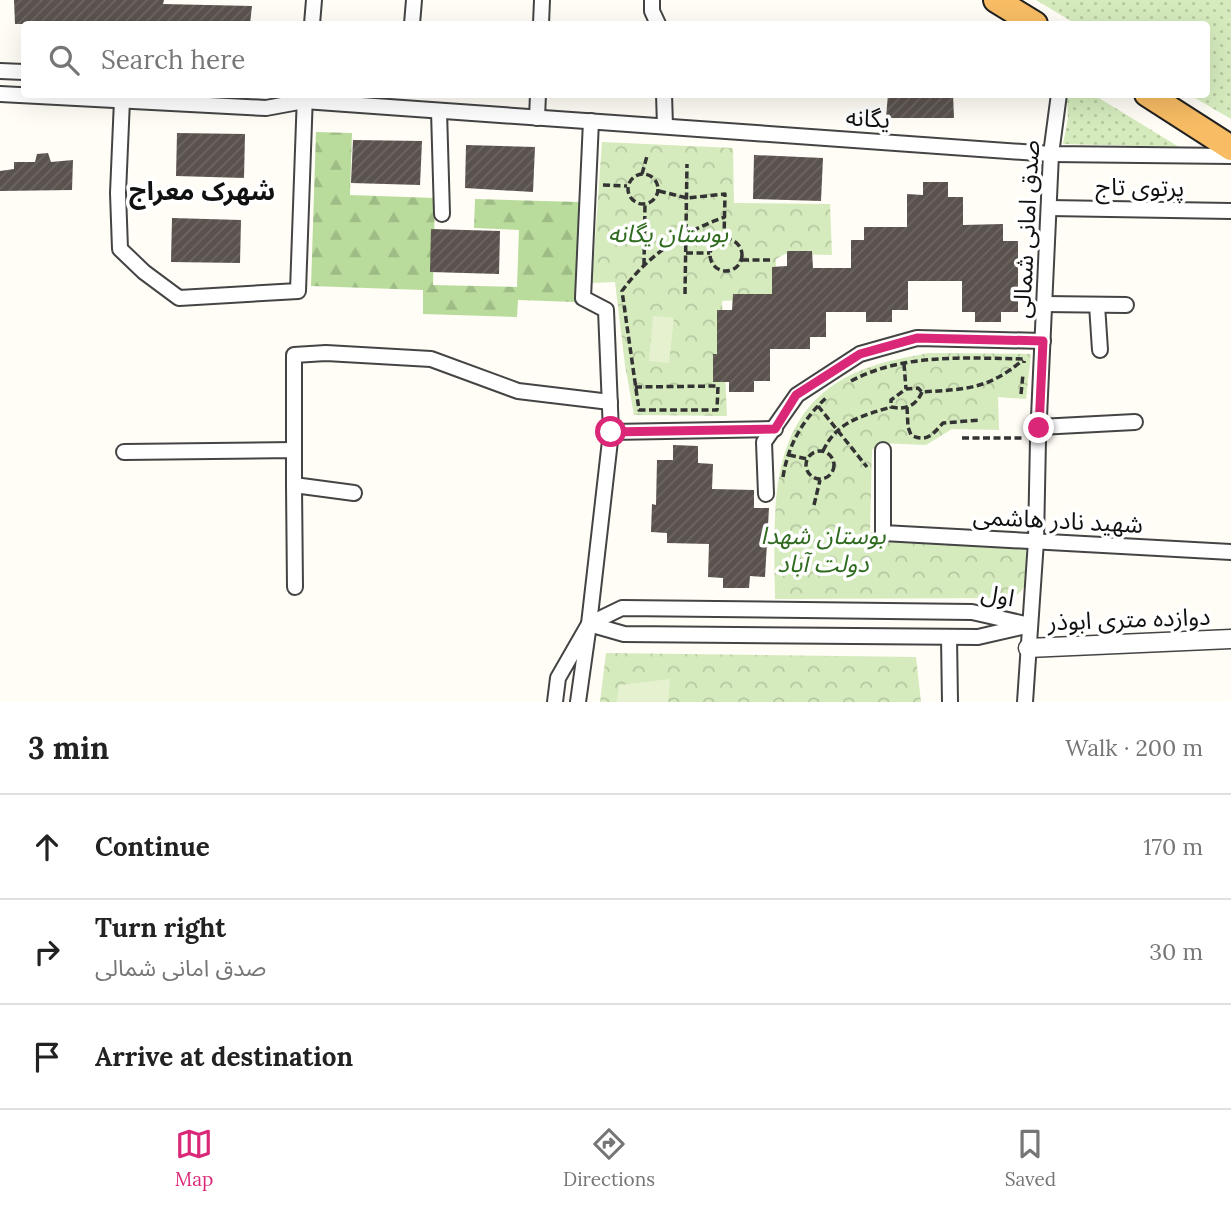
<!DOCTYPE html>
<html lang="en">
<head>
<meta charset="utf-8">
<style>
  :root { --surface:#fff; --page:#f6f6f6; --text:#222; --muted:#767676; --line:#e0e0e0; --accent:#db2777 }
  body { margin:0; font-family:Lora,"Noto Sans Arabic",serif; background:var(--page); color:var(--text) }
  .stop { position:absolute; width:21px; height:21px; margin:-16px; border:5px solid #db2777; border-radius:50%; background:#fff }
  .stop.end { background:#db2777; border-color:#fff; box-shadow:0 2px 7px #0008 }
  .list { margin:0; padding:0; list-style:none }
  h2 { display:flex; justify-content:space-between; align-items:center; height:91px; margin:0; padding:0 28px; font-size:30px }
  h2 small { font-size:23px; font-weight:400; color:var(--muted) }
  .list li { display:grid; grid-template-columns:46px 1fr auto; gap:21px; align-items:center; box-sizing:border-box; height:105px; padding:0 28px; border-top:2px solid var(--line) }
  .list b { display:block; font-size:26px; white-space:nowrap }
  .list p { margin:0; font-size:23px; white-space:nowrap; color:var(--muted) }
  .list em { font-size:23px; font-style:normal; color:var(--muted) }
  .icon { flex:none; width:38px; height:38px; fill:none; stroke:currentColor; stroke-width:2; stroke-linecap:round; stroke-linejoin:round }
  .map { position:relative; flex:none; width:1231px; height:702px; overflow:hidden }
  .search { position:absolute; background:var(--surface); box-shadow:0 7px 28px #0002; left:21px; right:21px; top:21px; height:77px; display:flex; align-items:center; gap:18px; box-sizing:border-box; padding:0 24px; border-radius:7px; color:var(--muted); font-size:26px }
  .sheet { height:406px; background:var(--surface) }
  nav { display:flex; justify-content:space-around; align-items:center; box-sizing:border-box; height:98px; border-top:2px solid var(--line); background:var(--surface); font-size:19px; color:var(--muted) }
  nav a { display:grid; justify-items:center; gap:4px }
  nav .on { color:var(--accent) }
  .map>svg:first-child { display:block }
  .grass { fill:url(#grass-dots) }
  .forest { fill:url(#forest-firs) }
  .park { fill:url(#park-crowns) }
  .pitch { fill:#e6f2cf }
  .building { fill:url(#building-hatch) }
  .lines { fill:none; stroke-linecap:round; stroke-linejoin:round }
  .minor-casing { stroke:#444; stroke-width:18 }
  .tertiary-casing { stroke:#444; stroke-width:21 }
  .trunk-casing { stroke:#222; stroke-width:28 }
  .path { stroke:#333; stroke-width:3.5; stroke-dasharray:7 3.5; stroke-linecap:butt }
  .minor { stroke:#fff; stroke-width:14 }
  .tertiary { stroke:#fff; stroke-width:18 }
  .trunk { stroke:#f7bc64; stroke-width:24 }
  .route { stroke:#db2777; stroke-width:9 }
  .labels { text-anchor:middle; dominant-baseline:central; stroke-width:7; stroke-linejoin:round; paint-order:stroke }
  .street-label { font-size:24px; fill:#111; stroke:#fff }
  .park-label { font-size:24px; font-style:italic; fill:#2f6b1f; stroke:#fff }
  .neighbourhood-label { font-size:26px; font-weight:bold; fill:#111; stroke:#fff }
</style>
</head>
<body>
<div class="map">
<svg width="1231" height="702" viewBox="0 0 1231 702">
  <defs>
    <pattern id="grass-dots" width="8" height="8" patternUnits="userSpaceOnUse" patternTransform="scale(1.75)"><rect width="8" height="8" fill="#d5ebbd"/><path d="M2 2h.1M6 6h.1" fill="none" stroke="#b6c8a1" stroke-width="1.8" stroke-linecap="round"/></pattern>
    <pattern id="forest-firs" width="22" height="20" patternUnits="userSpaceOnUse" patternTransform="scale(1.75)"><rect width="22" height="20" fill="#b9dc9c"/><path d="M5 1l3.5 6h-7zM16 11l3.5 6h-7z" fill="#9ebc85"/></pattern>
    <pattern id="park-crowns" width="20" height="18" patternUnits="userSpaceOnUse" patternTransform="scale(1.75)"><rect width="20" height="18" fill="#d5ebbd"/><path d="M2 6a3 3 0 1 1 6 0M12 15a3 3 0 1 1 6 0" fill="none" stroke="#b6c8a1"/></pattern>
    <pattern id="building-hatch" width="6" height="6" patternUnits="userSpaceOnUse" patternTransform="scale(1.75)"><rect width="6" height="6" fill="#5a524d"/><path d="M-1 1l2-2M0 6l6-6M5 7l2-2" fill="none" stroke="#6d6662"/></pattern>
  </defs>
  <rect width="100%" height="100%" fill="#fffdf5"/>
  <g class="grass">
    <path d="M1036,0h195v119l-41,-24 16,-1v-70h-130z"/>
    <path d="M1094,95l85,52 -116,-3 5,-25 -1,-24z"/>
  </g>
  <path class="forest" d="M316,132l36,1 -2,62 85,3 -2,87 84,2 2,-57 -45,-2 1,-29 104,3 -3,100 -58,-2 -1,17 -94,-3v-24l-112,-4z"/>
  <g class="park">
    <path d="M602,142l131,6 1,55 96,1 2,51 -47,-1 -9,5 -1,39 -53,3 5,115 -93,-1 -9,-50 -10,-83 -23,1z"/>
    <path d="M928,353l103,1 -5,45 -28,-2 1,33 -47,-1 -26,16 -47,-2 -7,7 -2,82 155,13c3,21 8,41 -13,53l-237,1c-1,-91 -11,-196 95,-232 19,-7 39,-10 58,-14z"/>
    <path d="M606,653l310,4 5,45h-321z"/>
  </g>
  <g class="pitch">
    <path d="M653,316l21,2 -5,45 -20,-2z"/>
    <path d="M670,679l-2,23h-51l2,-17z"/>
  </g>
  <g class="building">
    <path d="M14,0h150l-1,4 89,2 -2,18h-235z"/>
    <path d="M888,94h65l1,24h-68z"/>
    <path d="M177,133l68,1 -1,44 -68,-2z"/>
    <path d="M353,140l69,1 -2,44 -69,-2z"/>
    <path d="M466,145l69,2 -2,45 -68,-4z"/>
    <path d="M48,153l3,9 22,-2 -1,30 -72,1v-20l14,-2v-7h21l2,-8z"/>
    <path d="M754,155l69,3 -2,43 -68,-2z"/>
    <path d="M923,182h25v15h15v28l40,-1v17h15v71h-17v10h-26v-10h-13v-31h-54v29h-16v12h-26v-10h-40v25h-16v12h-40v32h-16v11h-25v-10h-16v-28h4v-44h15l1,-16h39v-27l15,-1v-15h25l1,17h38v-28h13v-13h43v-33l16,1z"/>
    <path d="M172,218l69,2 -1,43 -69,-1z"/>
    <path d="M431,229l69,2 -1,43 -69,-2z"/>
    <path d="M673,445l25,1v17l15,1 -1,25 42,1v18h15l-4,69 -15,-1 -1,12h-26v-10l-15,-1 1,-33 -42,-1v-10l-16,-1 1,-28 4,1 1,-45h16z"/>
  </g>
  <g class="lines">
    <defs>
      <g id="minor">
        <path d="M652,0v11l6,13"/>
        <path d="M312,24l2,-24"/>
        <path d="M412,24l2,-24"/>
        <path d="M541,24l1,-24"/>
        <path d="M0,71l24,1"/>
        <path d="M0,94l266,14 38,-7 747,53 180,2"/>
        <path d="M664,94l1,32"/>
        <path d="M122,100l-4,93 2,56 24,23 35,26 119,-7 7,-197"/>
        <path d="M439,111l3,103"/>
        <path d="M537,118l1,-24"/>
        <path d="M1049,208l182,3"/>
        <path d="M1044,304l82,1"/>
        <path d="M1097,305l3,45"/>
        <path d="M1039,427l96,-5"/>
        <path d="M611,432l164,-3"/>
        <path d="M294,450v-95l32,-2 105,6 87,32 92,11"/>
        <path d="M883,450v83l348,19"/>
        <path d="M124,452l170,-2v35"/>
        <path d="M766,494l-2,-52 33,-47 63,-41 57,-16 126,3"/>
        <path d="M295,587l-1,-102 60,8"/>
        <path d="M622,608l350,4 58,13 -52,12 -354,-3 -35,-10z"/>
        <path d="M589,624l22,-192 -5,-122 -23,-12 8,-177"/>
        <path d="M949,637l1,65"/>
        <path d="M555,702l3,-24 31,-54 -11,78"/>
        <path d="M1025,702l11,-161 2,-102 13,-285 8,-60"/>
      </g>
      <path id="tertiary" d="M1028,648l203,-9"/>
      <g id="trunk">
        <path d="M996,0l39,24"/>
        <path d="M1147,94l84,54"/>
      </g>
    </defs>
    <use href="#minor" class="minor-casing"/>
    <use href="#tertiary" class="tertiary-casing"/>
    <use href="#trunk" class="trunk-casing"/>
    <g class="path">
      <circle cx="643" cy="189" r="15"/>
      <path d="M642,174l5,-18"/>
      <path d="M603,185l24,1"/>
      <path d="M659,191l28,7 38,-4 -1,45"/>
      <circle cx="726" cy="255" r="16"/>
      <path d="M686,253h24"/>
      <path d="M742,260h30"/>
      <path d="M644,265l1,-61"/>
      <path d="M685,294l2,-130"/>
      <path d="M904,364l2,25"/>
      <path d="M851,381c52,-28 116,-23 173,-22v4"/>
      <path d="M635,387l83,-1 -1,24h-78l-17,-119c25,-35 62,-60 103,-74"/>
      <path d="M922,392c-6,14 -16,18 -31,15v-7l15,-11 12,-1 4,4c44,-3 65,-2 101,-32"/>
      <path d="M1021,394l2,-20"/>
      <path d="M818,406l49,61"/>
      <path d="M907,407l1,20 3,8c16,8 22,-1 32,-12l37,-3"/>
      <path d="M962,438h60"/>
      <circle cx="820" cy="465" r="14"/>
      <path d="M823,451c14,-30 39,-35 68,-44"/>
      <path d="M789,455l18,4"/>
      <path d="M783,477c5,-32 20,-58 44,-80"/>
      <path d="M814,505l6,-25"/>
    </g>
    <use href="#minor" class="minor"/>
    <use href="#tertiary" class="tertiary"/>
    <use href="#trunk" class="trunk"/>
  </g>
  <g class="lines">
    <path class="route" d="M611,432l164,-3 21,-34 64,-41 57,-16 126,3 -4,87"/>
  </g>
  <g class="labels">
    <g class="street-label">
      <text transform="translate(868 118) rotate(4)">یگانه</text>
      <text transform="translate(1140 187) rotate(1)">پرتوی تاج</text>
      <text transform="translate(1026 229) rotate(-87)">صدق امانی شمالی</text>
      <text transform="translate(1058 520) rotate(3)">شهید نادر هاشمی</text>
      <text transform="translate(998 595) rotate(11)">اول</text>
      <text transform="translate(1129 619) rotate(-2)">دوازده متری ابوذر</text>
    </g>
    <g class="park-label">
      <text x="668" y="233">بوستان یگانه</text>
      <text x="823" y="535">بوستان شهدا<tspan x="823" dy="28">دولت آباد</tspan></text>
    </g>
    <g class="neighbourhood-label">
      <text x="202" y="190">شهرک معراج</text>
    </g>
  </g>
</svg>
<div class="stop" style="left:611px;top:432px"></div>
<div class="stop end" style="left:1039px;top:428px"></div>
<div class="search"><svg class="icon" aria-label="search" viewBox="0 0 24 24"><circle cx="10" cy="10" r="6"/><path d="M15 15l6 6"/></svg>Search here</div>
</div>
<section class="sheet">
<h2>3 min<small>Walk · 200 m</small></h2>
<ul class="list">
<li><svg class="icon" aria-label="ahead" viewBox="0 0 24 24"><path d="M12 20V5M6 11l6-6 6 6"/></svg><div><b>Continue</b></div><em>170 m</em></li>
<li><svg class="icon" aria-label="right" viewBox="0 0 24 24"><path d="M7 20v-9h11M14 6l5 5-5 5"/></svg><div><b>Turn right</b><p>صدق امانی شمالی</p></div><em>30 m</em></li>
<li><svg class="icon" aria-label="arrive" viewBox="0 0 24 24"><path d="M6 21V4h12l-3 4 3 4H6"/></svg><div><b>Arrive at destination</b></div></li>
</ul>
</section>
<nav>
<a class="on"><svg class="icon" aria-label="map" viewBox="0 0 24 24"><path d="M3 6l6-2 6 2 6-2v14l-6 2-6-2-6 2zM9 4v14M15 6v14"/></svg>Map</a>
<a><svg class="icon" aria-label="directions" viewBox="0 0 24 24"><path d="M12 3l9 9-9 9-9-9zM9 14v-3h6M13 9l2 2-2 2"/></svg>Directions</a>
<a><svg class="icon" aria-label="saved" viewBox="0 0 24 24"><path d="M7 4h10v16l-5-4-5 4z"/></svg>Saved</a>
</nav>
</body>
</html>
